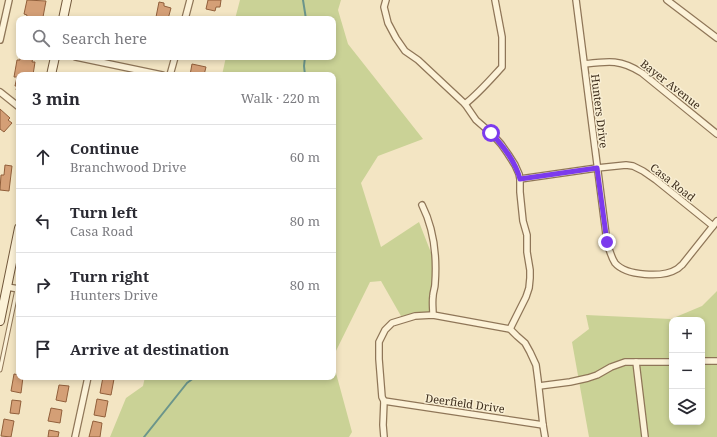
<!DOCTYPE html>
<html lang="en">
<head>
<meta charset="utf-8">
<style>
  :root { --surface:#fff; --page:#f2f2f3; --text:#2b2b33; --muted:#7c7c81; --line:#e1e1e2 }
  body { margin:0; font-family:"Noto Serif",serif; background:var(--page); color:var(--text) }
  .controls { position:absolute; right:12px; bottom:12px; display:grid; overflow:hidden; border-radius:8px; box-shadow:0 2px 6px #0003 }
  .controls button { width:36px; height:36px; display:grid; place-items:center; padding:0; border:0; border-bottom:1px solid var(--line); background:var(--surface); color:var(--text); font:20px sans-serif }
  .stop { position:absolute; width:12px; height:12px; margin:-9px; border:3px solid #7c3aed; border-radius:50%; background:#fff }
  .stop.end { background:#7c3aed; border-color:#fff; box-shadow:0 1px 4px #0008 }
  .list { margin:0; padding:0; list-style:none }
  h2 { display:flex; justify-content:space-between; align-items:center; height:52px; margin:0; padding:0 16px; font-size:17px }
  h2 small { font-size:13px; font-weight:400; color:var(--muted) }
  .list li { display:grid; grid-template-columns:26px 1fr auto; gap:12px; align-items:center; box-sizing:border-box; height:64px; padding:0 16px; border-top:1px solid var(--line) }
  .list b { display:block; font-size:15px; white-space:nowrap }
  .list p { margin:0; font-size:13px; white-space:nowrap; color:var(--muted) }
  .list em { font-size:13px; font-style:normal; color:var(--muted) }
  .icon { flex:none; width:22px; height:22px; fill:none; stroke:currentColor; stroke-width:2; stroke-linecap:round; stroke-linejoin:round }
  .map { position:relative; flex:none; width:717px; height:437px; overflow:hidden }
  .search { position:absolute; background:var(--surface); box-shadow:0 2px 6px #0003; left:16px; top:16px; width:320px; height:44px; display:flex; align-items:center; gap:10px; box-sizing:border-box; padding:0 14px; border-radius:8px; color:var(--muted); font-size:15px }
  .panel { position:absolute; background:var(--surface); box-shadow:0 2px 6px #0003; left:16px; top:72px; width:320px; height:308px; border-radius:8px }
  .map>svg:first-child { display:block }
  .green { fill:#cad296; fill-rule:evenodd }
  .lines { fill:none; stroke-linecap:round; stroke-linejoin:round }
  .stream { stroke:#6b958b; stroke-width:2 }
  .building { fill:#d49f76; stroke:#915f3b }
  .lane-casing { stroke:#8f7658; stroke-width:5 }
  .street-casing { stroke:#8f7658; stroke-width:8 }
  .secondary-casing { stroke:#71573b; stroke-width:10 }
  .lane { stroke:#fcf2d8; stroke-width:3 }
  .street { stroke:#fcf2d8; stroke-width:5.5 }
  .secondary { stroke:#fcf2d8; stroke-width:8 }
  .route { stroke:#7c3aed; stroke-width:5 }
  .labels { text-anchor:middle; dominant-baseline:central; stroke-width:3; stroke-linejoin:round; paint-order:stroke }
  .street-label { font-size:11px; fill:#3e2e1d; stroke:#f9efd4 }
</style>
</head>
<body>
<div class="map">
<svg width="717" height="437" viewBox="0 0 717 437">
  <rect width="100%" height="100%" fill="#f3e5c3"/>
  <g class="green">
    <path d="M240,0h101l-3,10 10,34 75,95 -45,17 -17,27 20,64 38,-25 18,46 -5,45 -31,3 -20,-35 -11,1 -37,75v-282h-111l4,-18h107v-38h-98z"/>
    <path d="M717,291v146h-128l-17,-95 17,-13 -3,-14 85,4 31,-13zM672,320h30v102h-30z"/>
    <path d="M333,362l19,70 -3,5h-239l16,-39 17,-12 2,-9h188z"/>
  </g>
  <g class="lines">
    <g class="stream">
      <path d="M303,0l3,19"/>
      <path d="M305,57l-1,9 1,9"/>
      <path d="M144,437l43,-54 8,-6"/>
    </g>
  </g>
  <g class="building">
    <path d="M27,0l19,1 -3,16h-3v2h-14l1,-4 -3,-1z"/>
    <path d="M208,0h13l-1,7h-4l-1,4 -9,-2z"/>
    <path d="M159,2l5,1v3l7,2 -3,11h-10v-1l-2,-1z"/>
    <path d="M20,57h13l-1,5h3l-2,13h-14v16l-3,-1 1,-4h-2l2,-9h-3l3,-17h3z"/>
    <path d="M192,64l14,3 -2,8h-14z"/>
    <path d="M0,109l10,9 -2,2 4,3 -8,9 -4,-3z"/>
    <path d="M5,165l7,1 -3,25 -9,-1 1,-15h3z"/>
    <path d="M14,374l5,1v2h4l-2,16 -10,-2z"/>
    <path d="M54,377h16v2z"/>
    <path d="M103,377l11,2 -3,16 -11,-2z"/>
    <path d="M59,385l10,1 -3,16 -10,-2z"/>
    <path d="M97,399l11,2 -3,16 -11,-2z"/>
    <path d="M12,400l9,1 -2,13 -9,-1z"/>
    <path d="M51,408l11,2 -2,13 -12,-2z"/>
    <path d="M4,419l10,2 -3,16 -10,-1z"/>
    <path d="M93,421l9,2 -2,14h-11z"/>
    <path d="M49,430l10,2 -1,5h-10z"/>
  </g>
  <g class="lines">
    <defs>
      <path id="lane" d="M0,370l17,-81"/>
      <g id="street">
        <path d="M386,0l-2,7 4,16 8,15 9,13 13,9 47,44 11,16 15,13 10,11 7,10 7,11 4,9 1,5v13l3,29 4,14v17l3,18v8l-1,10 -3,9 -16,32"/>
        <path d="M576,0l31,242c2,7 4,15 8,21 11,13 48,15 62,6 2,-1 3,-3 5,-4l35,-44"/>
        <path d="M667,0l50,38"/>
        <path d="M185,19l5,-19"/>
        <path d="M0,40l9,-40"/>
        <path d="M76,57l86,18"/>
        <path d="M585,64c23,-3 36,-5 57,9l75,61"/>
        <path d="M170,75l5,-18"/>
        <path d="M0,92l19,15"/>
        <path d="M465,104c14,-11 25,-24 37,-37v-30l-7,-37"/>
        <path d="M520,179l77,-11 29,-3 7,1 10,5 13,9 57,46"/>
        <path d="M422,205c12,24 15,52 13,79 0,4 -2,8 -2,12 -1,6 0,13 0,19"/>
        <path d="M7,287l12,2"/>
        <path d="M702,361h15"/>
        <path d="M636,362l9,75"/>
        <path d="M539,386l31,-4 18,-4 9,-3 14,-8 14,-5h47"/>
        <path d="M384,401l159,24"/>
        <path d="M75,437l13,-60"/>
        <path d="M384,437l-1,-12 1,-24 -2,-4 -3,-38v-17l6,-12 7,-7 23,-7 18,-1 77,14 7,7 8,7 5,9 6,13 2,15 5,45 2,12"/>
      </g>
      <g id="secondary">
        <path d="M63,19l4,-19"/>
        <path d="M51,75l4,-18"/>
        <path d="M0,321l19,-93"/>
      </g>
    </defs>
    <use href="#lane" class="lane-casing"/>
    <use href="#street" class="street-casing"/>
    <use href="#secondary" class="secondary-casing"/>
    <use href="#lane" class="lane"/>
    <use href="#street" class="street"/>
    <use href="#secondary" class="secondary"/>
  </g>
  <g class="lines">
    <path class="route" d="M491,133c13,14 24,28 29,46l77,-11 10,74"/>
  </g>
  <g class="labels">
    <g class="street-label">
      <text transform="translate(671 84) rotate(38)">Bayer Avenue</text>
      <text transform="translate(600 111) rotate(83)">Hunters Drive</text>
      <text transform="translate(673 182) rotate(38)">Casa Road</text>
      <text transform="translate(465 403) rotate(8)">Deerfield Drive</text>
    </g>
  </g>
</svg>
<div class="controls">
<button>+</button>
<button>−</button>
<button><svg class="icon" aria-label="layers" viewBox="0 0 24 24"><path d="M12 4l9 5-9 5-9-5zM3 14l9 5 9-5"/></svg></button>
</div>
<div class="stop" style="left:491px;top:133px"></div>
<div class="stop end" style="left:607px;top:242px"></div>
<div class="search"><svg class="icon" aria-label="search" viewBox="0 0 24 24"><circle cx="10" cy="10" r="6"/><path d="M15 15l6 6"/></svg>Search here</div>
<section class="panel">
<h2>3 min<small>Walk · 220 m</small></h2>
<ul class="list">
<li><svg class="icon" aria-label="ahead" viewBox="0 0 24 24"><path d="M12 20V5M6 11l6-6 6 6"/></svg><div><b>Continue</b><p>Branchwood Drive</p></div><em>60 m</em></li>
<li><svg class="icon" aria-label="left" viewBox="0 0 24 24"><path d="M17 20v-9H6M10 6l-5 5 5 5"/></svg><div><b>Turn left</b><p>Casa Road</p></div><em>80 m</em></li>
<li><svg class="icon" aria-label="right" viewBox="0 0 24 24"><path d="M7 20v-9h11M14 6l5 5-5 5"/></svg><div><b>Turn right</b><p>Hunters Drive</p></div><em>80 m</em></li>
<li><svg class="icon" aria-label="arrive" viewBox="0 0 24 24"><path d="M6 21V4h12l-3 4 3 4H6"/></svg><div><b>Arrive at destination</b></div></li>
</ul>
</section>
</div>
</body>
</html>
